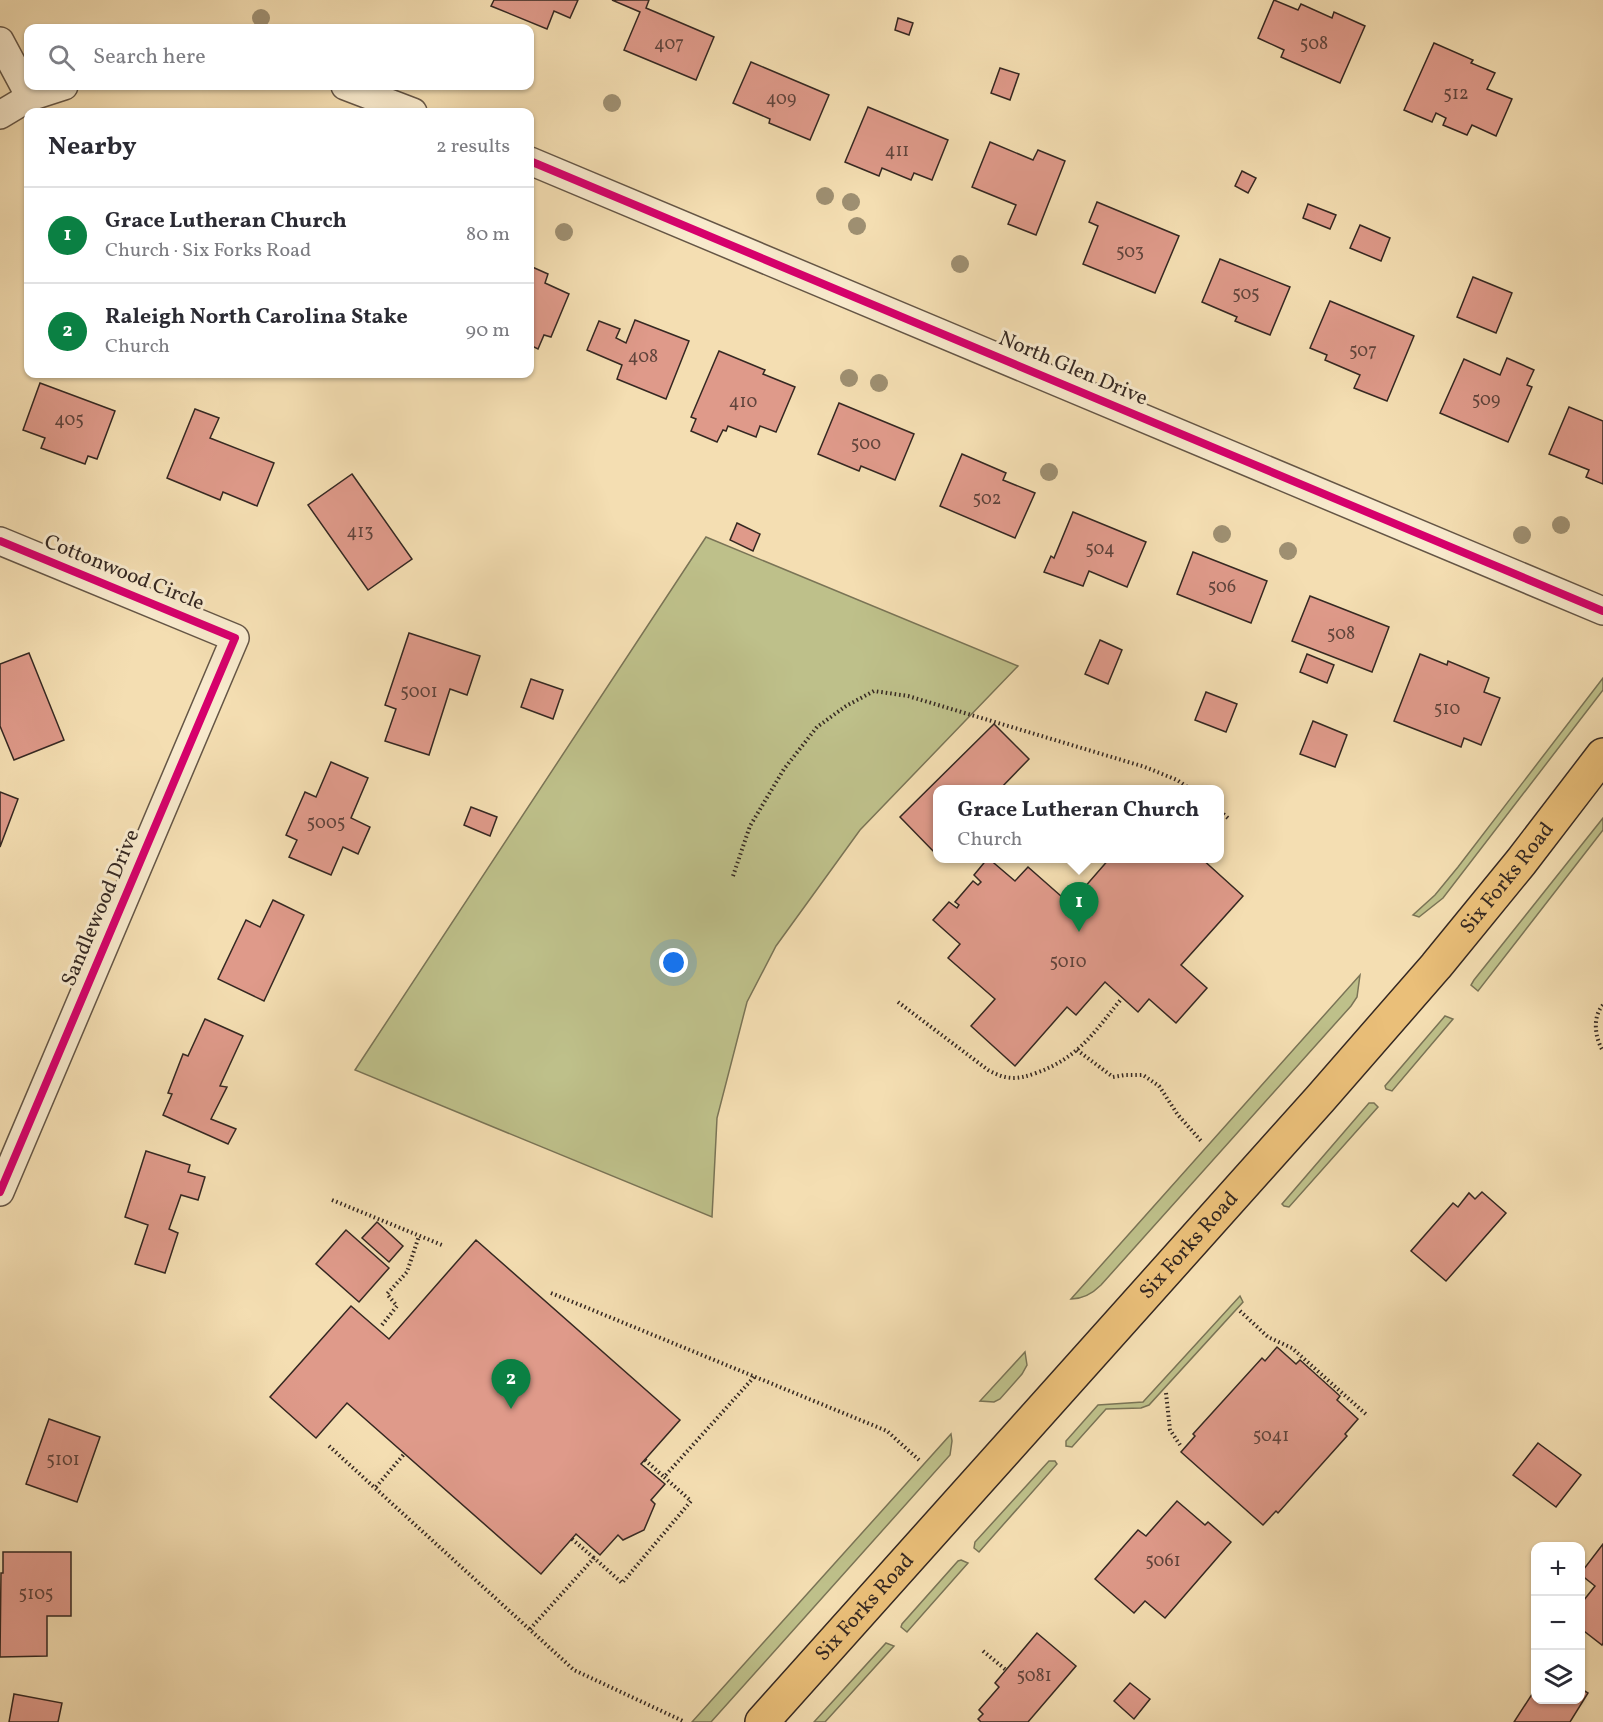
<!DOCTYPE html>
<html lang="en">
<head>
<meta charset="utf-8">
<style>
  :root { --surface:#fff; --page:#f2f2f3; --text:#2b2b33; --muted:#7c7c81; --line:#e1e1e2; --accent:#0b8043 }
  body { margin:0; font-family:Vollkorn,serif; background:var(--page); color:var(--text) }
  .controls { position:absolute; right:18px; bottom:18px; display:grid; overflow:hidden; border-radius:12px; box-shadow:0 2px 4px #0004 }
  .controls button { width:54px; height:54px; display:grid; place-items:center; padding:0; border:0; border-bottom:2px solid var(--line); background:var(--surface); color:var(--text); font:30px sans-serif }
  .you { position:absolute; left:674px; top:963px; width:21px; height:21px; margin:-15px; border:4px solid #fff; border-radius:50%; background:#1a73e8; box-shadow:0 0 0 9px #1a73e833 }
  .badge { display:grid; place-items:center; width:39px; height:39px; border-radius:50%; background:var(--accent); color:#fff; font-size:20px; font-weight:700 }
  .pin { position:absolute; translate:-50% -50px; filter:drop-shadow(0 2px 3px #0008) }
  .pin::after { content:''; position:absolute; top:32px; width:21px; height:18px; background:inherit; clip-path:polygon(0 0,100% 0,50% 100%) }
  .popup { position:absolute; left:933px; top:785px; width:291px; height:78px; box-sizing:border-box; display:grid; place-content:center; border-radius:12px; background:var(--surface); filter:drop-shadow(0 2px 4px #0005); font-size:20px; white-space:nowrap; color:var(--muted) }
  .popup b { font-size:22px; color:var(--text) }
  .popup::after { content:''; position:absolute; left:50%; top:100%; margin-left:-12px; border:12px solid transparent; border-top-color:var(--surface) }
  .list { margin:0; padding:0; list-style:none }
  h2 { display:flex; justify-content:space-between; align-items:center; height:78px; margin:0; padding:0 24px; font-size:26px }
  h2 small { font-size:20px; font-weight:400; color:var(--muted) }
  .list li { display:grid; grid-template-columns:39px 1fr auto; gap:18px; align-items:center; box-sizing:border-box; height:96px; padding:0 24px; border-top:2px solid var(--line) }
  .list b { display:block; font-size:22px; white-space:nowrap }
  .list p { margin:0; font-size:20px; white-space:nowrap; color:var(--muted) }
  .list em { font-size:20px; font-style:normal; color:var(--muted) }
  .icon { flex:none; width:33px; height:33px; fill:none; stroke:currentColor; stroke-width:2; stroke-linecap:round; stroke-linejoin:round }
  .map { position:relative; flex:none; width:1603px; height:1722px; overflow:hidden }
  .search { position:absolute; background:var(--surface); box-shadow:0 2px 4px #0004; left:24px; top:24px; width:510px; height:66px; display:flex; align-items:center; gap:15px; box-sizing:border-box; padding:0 21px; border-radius:12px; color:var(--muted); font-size:22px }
  .panel { position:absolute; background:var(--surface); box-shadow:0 2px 4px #0004; left:24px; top:108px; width:510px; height:270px; border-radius:12px }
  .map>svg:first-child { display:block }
  .green { fill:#bec08a; stroke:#7a7456; stroke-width:1.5 }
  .building { fill:#df9a8a; stroke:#352822; stroke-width:1.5 }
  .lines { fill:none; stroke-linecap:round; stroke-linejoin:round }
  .street-casing { stroke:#655646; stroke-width:30 }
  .primary-casing { stroke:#352822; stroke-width:36 }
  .path { stroke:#352822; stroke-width:4; stroke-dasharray:1.5 3; stroke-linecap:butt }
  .street { stroke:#f8eacd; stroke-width:27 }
  .primary { stroke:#eabf79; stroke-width:33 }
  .cycleway-casing { stroke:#f8eacd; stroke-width:11 }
  .cycleway { stroke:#d6006c; stroke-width:8 }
  .tree { fill:#9e8f71 }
  .labels { text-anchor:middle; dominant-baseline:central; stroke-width:6; stroke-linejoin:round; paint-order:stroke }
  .number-label { font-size:18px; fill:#60443c }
  .street-label { font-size:21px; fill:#352822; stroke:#f8eacd }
</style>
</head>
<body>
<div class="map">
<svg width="1603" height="1722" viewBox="0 0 1603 1722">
  <rect width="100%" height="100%" fill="#f4deb2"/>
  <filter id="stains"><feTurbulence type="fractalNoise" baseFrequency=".00333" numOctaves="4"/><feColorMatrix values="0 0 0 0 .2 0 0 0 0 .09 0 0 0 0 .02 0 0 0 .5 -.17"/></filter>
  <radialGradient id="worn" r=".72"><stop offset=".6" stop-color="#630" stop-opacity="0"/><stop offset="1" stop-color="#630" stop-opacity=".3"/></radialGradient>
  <g class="green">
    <path d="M706,537l312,129 -158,164 -84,116 -29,56 -30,116 -5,99 -357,-147z"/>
    <path d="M1603,678v12l-160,208 -24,19 -6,-2 22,-20 23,-28z"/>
    <path d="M1603,818v12l-125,161 -7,-6 3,-5z"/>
    <path d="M1360,975l-3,22 -6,9 -250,279c-9,9 -18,14 -30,14z"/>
    <path d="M1445,1016l8,3 -61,72 -6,-2 -1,-3z"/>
    <path d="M1369,1103h5l4,4 -89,100 -5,-1 -2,-2z"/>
    <path d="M1240,1296l3,6 -94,103 -8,3 -35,1 -34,38 -6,-1v-5l32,-36 45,-3z"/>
    <path d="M1025,1352l2,13 -5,9 -22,25 -6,3 -14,-1z"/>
    <path d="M951,1434l1,7 -2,14 -239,267h-19z"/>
    <path d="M1049,1461h6l2,3 -78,88 -5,-4 1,-6z"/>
    <path d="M961,1560l7,3 -61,69 -6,-5 1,-3 56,-63z"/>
    <path d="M886,1643l8,3 -69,76h-11z"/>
  </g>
  <g class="building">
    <path d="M494,0h84l-8,18 -16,-7 -7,18 -56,-23z"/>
    <path d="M612,0h37l-3,8 68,29 -18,43 -72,-30 16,-38z"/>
    <path d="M1274,0l24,10 3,-6 31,14 2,-6 31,14 -25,57 -59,-26 3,-7 -26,-12z"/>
    <path d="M898,18l15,5 -4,12 -14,-5z"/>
    <path d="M1434,43l39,17 -2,3 24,10 -8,16 25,10 -16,37 -24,-11 -5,10 -24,-10 3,-7 -10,-5 -4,9 -28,-12z"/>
    <path d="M751,62l78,33 -19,45 -41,-17 1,-4 -37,-16z"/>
    <path d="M1000,68l19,6 -9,26 -19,-7z"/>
    <path d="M868,107l80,33 -16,40 -18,-7 -3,7 -29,-12 -3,8 -34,-14z"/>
    <path d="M990,142l43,18 5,-10 27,11 -29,74 -28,-11 8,-19 -44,-18z"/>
    <path d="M1242,171l14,7 -8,15 -13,-7z"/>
    <path d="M1097,202l82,34 -24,57 -72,-29 15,-38 -9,-4z"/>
    <path d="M1308,204l28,11 -6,14 -27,-11z"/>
    <path d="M1360,225l30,13 -9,23 -31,-13z"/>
    <path d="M1220,259l70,28 -20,48 -35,-14 2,-4 -35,-15z"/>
    <path d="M530,266l18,8 -3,9 24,11 -18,43 -7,-2 -6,14 -8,-4z"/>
    <path d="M1473,277l39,16 -16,40 -39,-16z"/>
    <path d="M1330,301l84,35 -27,65 -33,-13 6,-13 -35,-15 2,-5 -17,-7z"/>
    <path d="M635,320l54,21 -23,58 -49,-20 5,-14 -35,-15 12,-29 21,8 -4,9 10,5z"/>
    <path d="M719,351l46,19 -2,4 32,13 -19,45 -16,-6 -4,11 -28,-11 -2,5 -3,-1 -6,12 -26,-11 5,-12 -5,-2z"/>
    <path d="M1507,358l27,12 -7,15 5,2 -24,55 -68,-29 24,-54 36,16z"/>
    <path d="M40,383l75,28 -18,48 -9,-3 -3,8 -44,-16 4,-10 -22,-8z"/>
    <path d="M839,403l75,31 -19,46 -34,-14 -2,5 -41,-17z"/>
    <path d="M1569,407l34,14v63l-17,-7 3,-7 -40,-16z"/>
    <path d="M195,409l24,9 -9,20 64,25 -17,43 -34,-14 -3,8 -53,-22z"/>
    <path d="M962,454l44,19 -3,7 32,13 -20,45 -75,-32z"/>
    <path d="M352,474l60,85 -44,31 -60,-85z"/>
    <path d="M1073,512l73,30 -19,45 -38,-16 -6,15 -39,-14 7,-16 3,2z"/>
    <path d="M737,523l23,11 -7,17 -23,-11z"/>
    <path d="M1193,552l74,29 -16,42 -74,-29z"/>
    <path d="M1310,596l79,31 -17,45 -80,-31z"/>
    <path d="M409,633l71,23 -13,39 -17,-6 -21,66 -44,-14 11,-32 -11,-4z"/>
    <path d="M1100,640l22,10 -14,34 -23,-10z"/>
    <path d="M29,653l35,87 -50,20 -14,-34v-62z"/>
    <path d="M1307,654l27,11 -7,18 -27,-11z"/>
    <path d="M1420,654l27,11 1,-4 41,17 -5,14 16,6 -19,47 -17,-7 -3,9 -67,-26z"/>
    <path d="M531,679l32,11 -10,29 -32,-12z"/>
    <path d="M1206,692l31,12 -11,28 -31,-12z"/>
    <path d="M1313,721l34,14 -12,32 -35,-13z"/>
    <path d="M994,724l35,35 -30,31h-61v60l-3,3 -35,-36z"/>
    <path d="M331,762l37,16 -17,40 19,9 -12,27 -15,-7 -12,28 -42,-18 8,-17 -11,-5 19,-43 11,5z"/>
    <path d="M0,792l18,7 -18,48z"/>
    <path d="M471,807l26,10 -7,19 -26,-11z"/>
    <path d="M988,858l27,23 13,-14 42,37 40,-46h91l42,38 -62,69 26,23 -31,35 -27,-24 -11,13 -33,-30 -29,33 -9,-8 -52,59 -44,-40 24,-27 -47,-41 12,-14 -27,-24 16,-18 8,6 2,-3 -4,-3 18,-21 5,4 3,-3 -7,-7z"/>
    <path d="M273,900l31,15 -40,86 -46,-22 28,-59 14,7z"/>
    <path d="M205,1019l38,17 -23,50 7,1 -16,32 25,10 -8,15 -65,-29 9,-21 -4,-1 15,-39 5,2z"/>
    <path d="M146,1151l44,14 -2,7 17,5 -7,23 -17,-5 -12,34 9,4 -13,40 -30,-9 13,-39 -23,-8z"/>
    <path d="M1482,1192l24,21 -60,68 -35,-30 42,-48 5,4 11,-14 6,6z"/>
    <path d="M377,1222l26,24 -14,16 -27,-24z"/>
    <path d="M346,1230l43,38 -30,34 -43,-38z"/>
    <path d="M476,1240l204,180 -39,44 24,20 -14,16 4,4 -11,26 -21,10 -5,-5 -18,20 -24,-21 -35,40 -194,-171 -31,35 -46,-41 81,-91 38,33z"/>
    <path d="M1277,1347l19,17 4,-4 40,36 -3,4 21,19 -13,15 2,2 -69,77 -2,-2 -13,14 -82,-73 14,-16 -2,-2 69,-76 3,3z"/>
    <path d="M49,1419l51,18 -23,65 -51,-18z"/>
    <path d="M1538,1443l43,32 -25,32 -43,-32z"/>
    <path d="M1177,1501l28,24 3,-3 23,20 -66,76 -20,-17 -11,12 -39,-34 43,-49 8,6z"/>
    <path d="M1603,1544v99l-1,2 -22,-17v-23l15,-19 -15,-12z"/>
    <path d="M3,1552h68v64h-24v40l-47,1 1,-84h2z"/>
    <path d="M1037,1633l39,33 -48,56h-47l-3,-3 5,-5 -4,-4 20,-23 -4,-4z"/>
    <path d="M1130,1683l20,16 -16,20 -20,-18z"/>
    <path d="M1536,1688v12h44v-12l8,5 -18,29h-56z"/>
    <path d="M14,1694l48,9 -4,19h-49z"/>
  </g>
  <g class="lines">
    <defs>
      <g id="street">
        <path d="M0,41l30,56"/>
        <path d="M345,86l68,26"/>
        <path d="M0,115l30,-18 34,-11"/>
        <path d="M530,161l1073,450"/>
        <path d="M0,541l235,97 -235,554"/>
      </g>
      <g id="primary">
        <path id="s1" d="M762,1722l558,-623 116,-133 85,-104 82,-107"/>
      </g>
    </defs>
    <use href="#street" class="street-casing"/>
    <use href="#primary" class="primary-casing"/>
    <g class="path">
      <path d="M1220,811l9,8"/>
      <path d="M733,876l17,-50 34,-57 33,-42 29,-21 28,-15 34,5 237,71 32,13 15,10"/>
      <path d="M898,1002l90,68c18,10 29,10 48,3 43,-15 59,-42 86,-75"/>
      <path d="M1603,1005c-11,12 -8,33 0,46"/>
      <path d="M1077,1050l36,27 12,-2h18l16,11 19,29 24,27"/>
      <path d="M332,1200l110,45"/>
      <path d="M551,1293l336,138 32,29"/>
      <path d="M1240,1311l28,26 24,11 76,68"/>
      <path d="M382,1325l15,-19 -10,-12 20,-22 12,-36"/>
      <path d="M1166,1393l4,37 10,15"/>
      <path d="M329,1446l245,224 111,52"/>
      <path d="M645,1460l19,17"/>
      <path d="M376,1487l29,-34"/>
      <path d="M572,1539l22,19"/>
      <path d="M530,1629l64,-71 28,25 69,-82 -27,-24 91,-101"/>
      <path d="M983,1651l23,19"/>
    </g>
    <use href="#street" class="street"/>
    <use href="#primary" class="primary"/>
    <defs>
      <g id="cycleway">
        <path d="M530,161l1073,450"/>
        <path d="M0,541l235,97 -235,554"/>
      </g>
    </defs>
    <use href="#cycleway" class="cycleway-casing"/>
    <use href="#cycleway" class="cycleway"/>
  </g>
  <g class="tree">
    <circle cx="261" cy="18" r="9"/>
    <circle cx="612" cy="103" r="9"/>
    <circle cx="825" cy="196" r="9"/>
    <circle cx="851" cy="202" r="9"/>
    <circle cx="857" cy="226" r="9"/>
    <circle cx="564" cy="232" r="9"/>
    <circle cx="960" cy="264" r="9"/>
    <circle cx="849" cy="378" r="9"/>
    <circle cx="879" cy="383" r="9"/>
    <circle cx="1049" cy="472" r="9"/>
    <circle cx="1561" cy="525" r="9"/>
    <circle cx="1222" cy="534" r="9"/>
    <circle cx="1522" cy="535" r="9"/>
    <circle cx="1288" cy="551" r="9"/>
  </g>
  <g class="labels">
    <g class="number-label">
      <text x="669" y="44">407</text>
      <text x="1314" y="44">508</text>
      <text x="1456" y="94">512</text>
      <text x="781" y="99">409</text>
      <text x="897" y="151">411</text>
      <text x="1130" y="252">503</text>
      <text x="1246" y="294">505</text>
      <text x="1363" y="351">507</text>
      <text x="643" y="357">408</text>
      <text x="1486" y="400">509</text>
      <text x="743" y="402">410</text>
      <text x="69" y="420">405</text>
      <text x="866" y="444">500</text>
      <text x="987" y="499">502</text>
      <text x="360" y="532">413</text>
      <text x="1100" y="549">504</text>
      <text x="1222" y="587">506</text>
      <text x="1341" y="634">508</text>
      <text x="419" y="692">5001</text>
      <text x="1447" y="709">510</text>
      <text x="326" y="823">5005</text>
      <text x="1068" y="962">5010</text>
      <text x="1271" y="1436">5041</text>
      <text x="63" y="1460">5101</text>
      <text x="1163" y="1561">5061</text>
      <text x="36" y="1594">5105</text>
      <text x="1034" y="1676">5081</text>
    </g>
    <g class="street-label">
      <text transform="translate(1073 369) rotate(23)">North Glen Drive</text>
      <text transform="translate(124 573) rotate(22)">Cottonwood Circle</text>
      <text stroke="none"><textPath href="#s1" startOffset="1126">Six Forks Road</textPath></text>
      <text transform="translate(101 908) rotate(-67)">Sandlewood Drive</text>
      <text stroke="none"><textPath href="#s1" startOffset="640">Six Forks Road</textPath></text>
      <text stroke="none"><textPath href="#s1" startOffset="154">Six Forks Road</textPath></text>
    </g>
  </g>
  <rect width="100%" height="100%" filter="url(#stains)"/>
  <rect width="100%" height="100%" fill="url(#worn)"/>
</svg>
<div class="controls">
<button>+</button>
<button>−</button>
<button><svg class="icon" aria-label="layers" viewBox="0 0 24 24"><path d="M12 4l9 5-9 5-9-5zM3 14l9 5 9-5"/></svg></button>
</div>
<div class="you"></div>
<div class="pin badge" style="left:1079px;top:932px">1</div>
<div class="popup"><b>Grace Lutheran Church</b>Church</div>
<div class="pin badge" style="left:511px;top:1409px">2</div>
<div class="search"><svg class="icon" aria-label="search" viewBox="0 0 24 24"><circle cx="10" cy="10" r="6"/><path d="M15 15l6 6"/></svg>Search here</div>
<section class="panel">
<h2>Nearby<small>2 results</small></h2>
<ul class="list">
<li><span class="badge">1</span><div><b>Grace Lutheran Church</b><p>Church · Six Forks Road</p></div><em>80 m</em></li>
<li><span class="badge">2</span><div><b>Raleigh North Carolina Stake</b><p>Church</p></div><em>90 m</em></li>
</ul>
</section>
</div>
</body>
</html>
